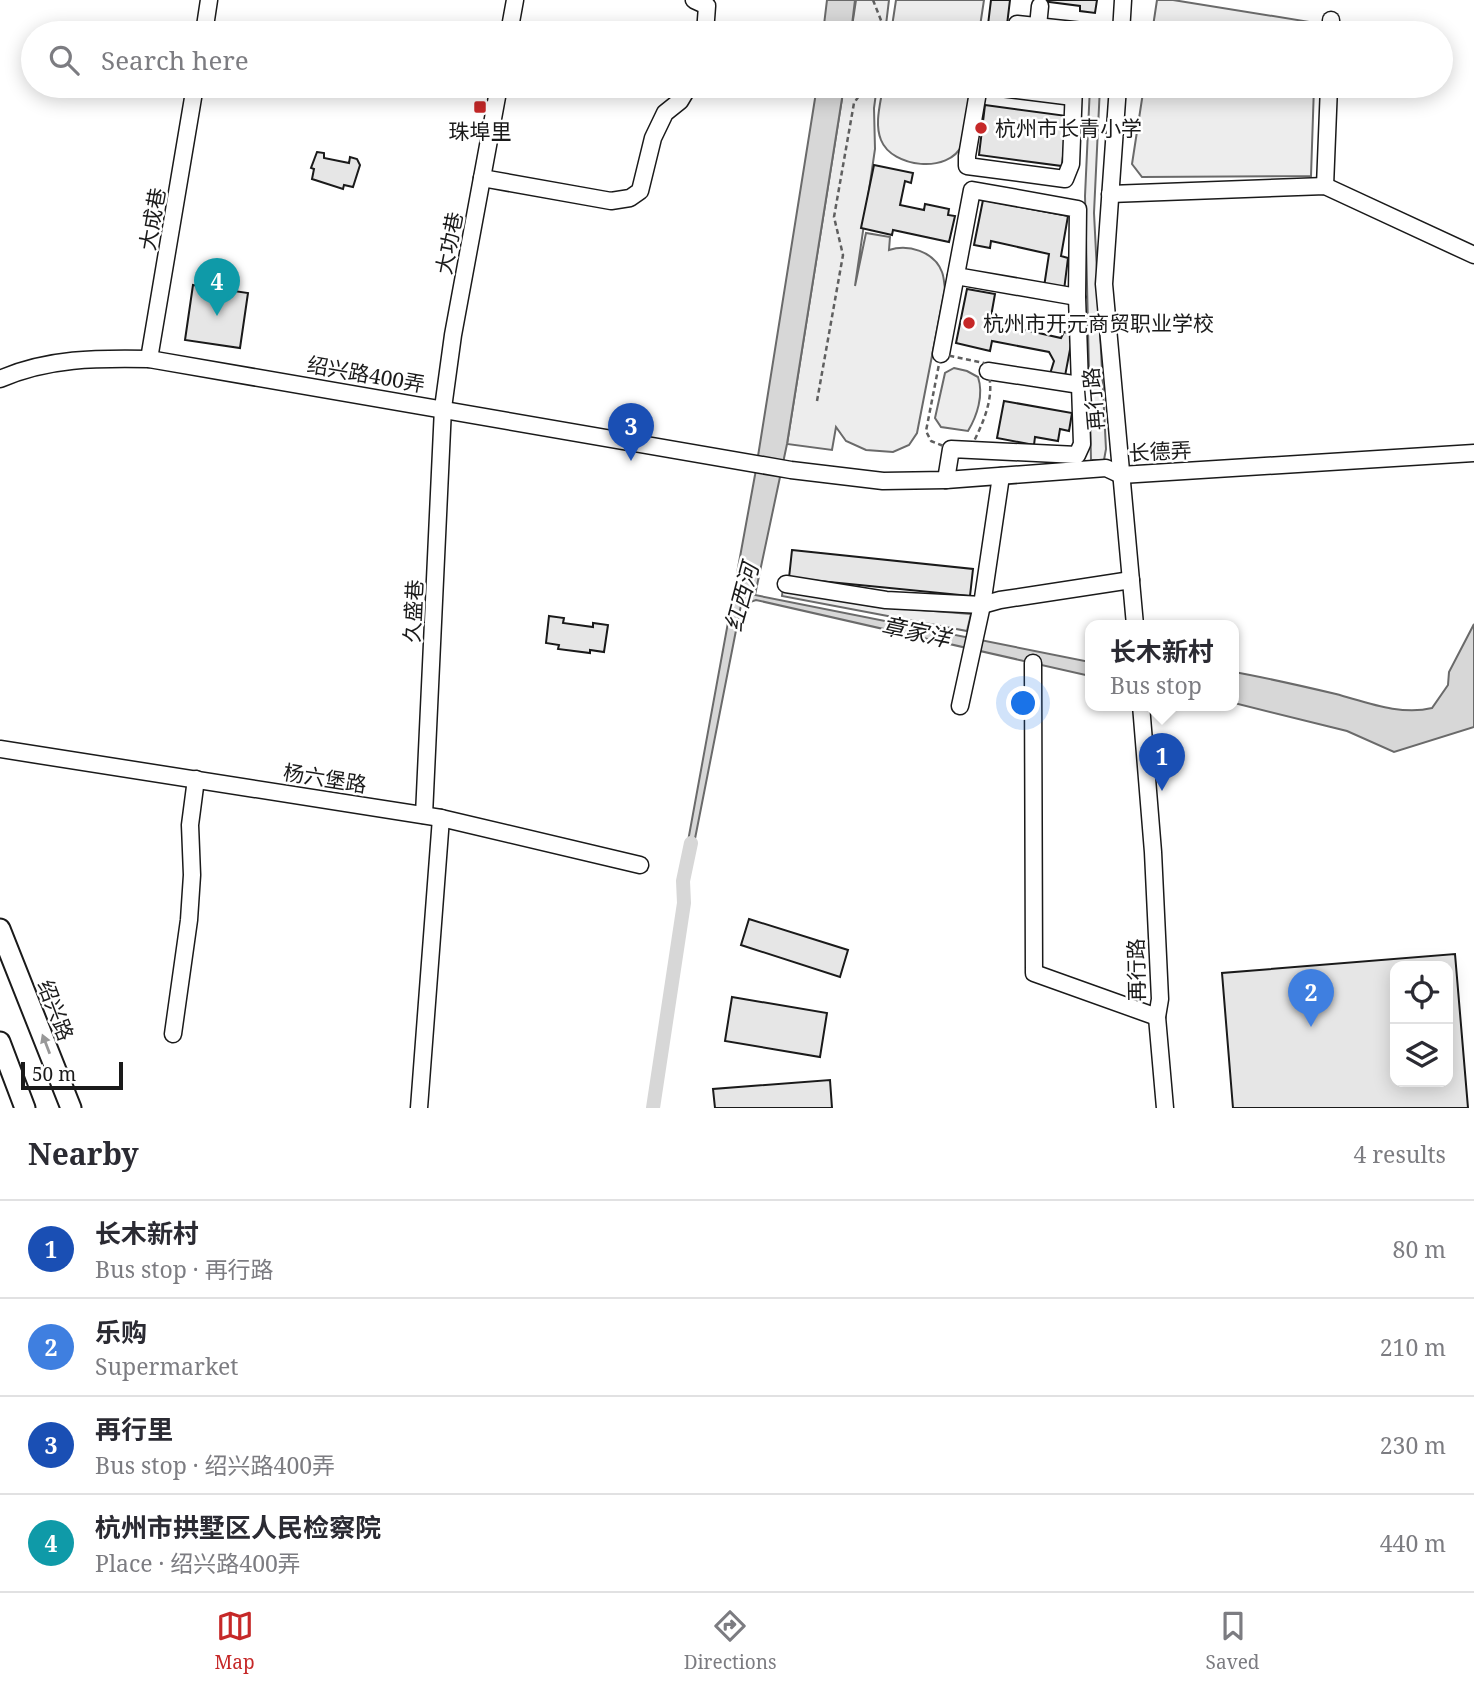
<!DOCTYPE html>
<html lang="en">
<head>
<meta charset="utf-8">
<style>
  :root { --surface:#fff; --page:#f2f2f3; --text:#2b2b33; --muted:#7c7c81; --line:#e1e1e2; --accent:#c62828 }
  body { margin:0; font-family:"Noto Serif","Noto Sans SC",serif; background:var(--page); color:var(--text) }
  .controls { position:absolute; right:21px; bottom:21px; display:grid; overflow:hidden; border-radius:14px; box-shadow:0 4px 18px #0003 }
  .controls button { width:63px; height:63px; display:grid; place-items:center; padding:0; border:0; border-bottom:2px solid var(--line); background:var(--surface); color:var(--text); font:35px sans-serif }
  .scale { position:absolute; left:21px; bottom:18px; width:102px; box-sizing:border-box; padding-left:7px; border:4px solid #1a1a1a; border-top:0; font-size:19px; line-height:24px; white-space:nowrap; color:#1a1a1a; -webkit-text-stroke:5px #fff; paint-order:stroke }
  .you { position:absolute; left:1024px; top:704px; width:24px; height:24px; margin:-18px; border:5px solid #fff; border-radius:50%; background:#1a73e8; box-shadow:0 0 0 10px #1a73e833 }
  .badge { display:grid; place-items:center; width:46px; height:46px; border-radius:50%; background:var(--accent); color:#fff; font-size:23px; font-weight:700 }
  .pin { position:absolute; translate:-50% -58px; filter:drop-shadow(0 2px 4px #0008) }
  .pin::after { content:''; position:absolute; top:37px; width:24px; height:21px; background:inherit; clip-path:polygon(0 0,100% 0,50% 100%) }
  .popup { position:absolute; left:1085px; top:620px; width:154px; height:91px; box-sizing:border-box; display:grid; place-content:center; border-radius:14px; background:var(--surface); filter:drop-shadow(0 2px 5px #0005); font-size:23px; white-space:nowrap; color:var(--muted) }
  .popup b { font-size:26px; color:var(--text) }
  .popup::after { content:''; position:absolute; left:50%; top:100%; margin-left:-14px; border:14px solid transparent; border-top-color:var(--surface) }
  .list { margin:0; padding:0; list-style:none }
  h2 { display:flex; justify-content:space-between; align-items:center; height:91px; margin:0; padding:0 28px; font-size:30px }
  h2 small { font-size:23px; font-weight:400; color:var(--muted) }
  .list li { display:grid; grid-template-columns:46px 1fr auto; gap:21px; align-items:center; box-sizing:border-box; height:98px; padding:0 28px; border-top:2px solid var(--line) }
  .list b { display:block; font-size:26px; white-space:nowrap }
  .list p { margin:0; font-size:23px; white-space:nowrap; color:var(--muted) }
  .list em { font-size:23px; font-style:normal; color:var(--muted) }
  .icon { flex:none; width:38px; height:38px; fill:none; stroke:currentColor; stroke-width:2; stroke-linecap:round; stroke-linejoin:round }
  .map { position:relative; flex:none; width:1474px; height:1108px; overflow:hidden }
  .search { position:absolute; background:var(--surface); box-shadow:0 4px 18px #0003; left:21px; right:21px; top:21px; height:77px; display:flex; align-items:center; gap:18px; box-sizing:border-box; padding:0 24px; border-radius:38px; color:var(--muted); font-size:26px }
  .sheet { height:483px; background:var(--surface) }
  nav { display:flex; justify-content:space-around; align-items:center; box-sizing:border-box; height:98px; border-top:2px solid var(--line); background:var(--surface); font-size:19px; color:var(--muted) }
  nav a { display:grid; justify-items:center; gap:4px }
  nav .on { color:var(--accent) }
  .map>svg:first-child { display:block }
  .green { fill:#ededed; stroke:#6a6a6a; stroke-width:2 }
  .water { fill:#d7d7d7; stroke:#6a6a6a; stroke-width:2 }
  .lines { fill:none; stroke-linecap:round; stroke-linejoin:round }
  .canal { stroke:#d7d7d7; stroke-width:14 }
  .building { fill:#e6e6e6; stroke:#1a1a1a; stroke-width:2; fill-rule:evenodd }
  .minor-casing { stroke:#1a1a1a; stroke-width:19 }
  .major-casing { stroke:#1a1a1a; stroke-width:23 }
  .path { stroke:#5f5f5f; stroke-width:2.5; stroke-dasharray:5 3.5; stroke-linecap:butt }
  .minor { stroke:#fff; stroke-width:16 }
  .major { stroke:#fff; stroke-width:19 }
  .oneway { fill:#989898 }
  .poi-dot { fill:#c62828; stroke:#fff; stroke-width:2.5 }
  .labels { text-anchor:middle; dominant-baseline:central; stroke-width:5; stroke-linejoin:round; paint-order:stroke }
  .poi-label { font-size:21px; fill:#1a1a1a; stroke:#fff; text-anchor:start }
  .street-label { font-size:21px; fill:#1a1a1a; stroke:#fff }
  .water-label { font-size:23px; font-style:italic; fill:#1a1a1a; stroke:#fff }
</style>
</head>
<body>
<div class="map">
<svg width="1474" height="1108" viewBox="0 0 1474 1108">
  <rect width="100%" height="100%" fill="#fff"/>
  <g class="green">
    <path d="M856,0h33l-4,33h-34z"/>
    <path d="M896,0h88l-5,33h-88z"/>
    <path d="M1157,0h16l143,23v10h-164z"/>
    <path d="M844,86h33l-3,22 1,41 -20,137 11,-53 24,4 -1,13c19,-6 45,1 53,22 2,5 2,11 3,17l-28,144 -8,12 -16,7 -27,-2 -20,-9 -10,-14 -4,23 -45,-6z"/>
    <path d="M883,86h88c-2,16 -3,44 -9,59 -13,29 -70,23 -81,-5 -7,-17 0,-38 2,-54z"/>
    <path d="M1090,86h10l-6,127 12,236 -2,11h-13l-6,-264z"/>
    <path d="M1144,86h170l-3,90 -169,1 -10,-13z"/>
    <path d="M954,368l13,3 11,6c6,18 -1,39 -10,54l-27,-4 -6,-9 10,-45z"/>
    <path d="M783,588l88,18 100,8 -4,17 -185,-35z"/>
  </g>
  <g class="water">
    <path d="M827,0h28l-4,33h-28z"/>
    <path d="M817,86h27l-57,358 -32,151 335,67v14l-334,-76 -15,5 -50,254 -7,4 71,-388z"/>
    <path d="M1474,624v103l-80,25 -47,-21 -113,-28v-31c34,6 68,14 102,22 30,8 65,22 96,14l16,-23 1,-13z"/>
  </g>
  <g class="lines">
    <path class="canal" d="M653,1108l31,-205 -1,-22 8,-38"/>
  </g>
  <g class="building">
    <path d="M991,0h19l-4,33h-19z"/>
    <path d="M1034,0h63l-2,13 -15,-2v-5z"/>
    <path d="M985,105l82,11 -5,50 -83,-11z"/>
    <path d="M317,152l7,1v5l25,5 1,-6 7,2 3,6 -7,22 -9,-2 -1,4 -31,-10 2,-10 -3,-1z"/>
    <path d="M874,165l39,8 -2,10 -6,-2 -5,24 24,5 1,-6 24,5 -1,6 7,1 -6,26 -56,-12 -1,5 -31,-7z"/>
    <path d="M983,200l85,16 -7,40 7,2 -4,32 -20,-3 5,-33 -58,-13 -1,7 -16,-3z"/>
    <path d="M193,285l55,8 -8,55 -55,-8z"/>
    <path d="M967,289l28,5 -5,28 71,16 3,-6 9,2 -8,42 -15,-2 4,-13 -5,-9 -57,-11 -2,10 -34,-8z"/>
    <path d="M1004,401l68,12 -3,18 -9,-2 -2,12 -23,-4 -1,8 -37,-7z"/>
    <path d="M792,550l181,19 -3,27 -181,-18z"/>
    <path d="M549,616l15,2 -1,5 30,4v-4l15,2 -4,27 -14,-2v3l-32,-4 1,-4 -13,-2z"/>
    <path d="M749,919l99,31 -8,27 -99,-32z"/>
    <path d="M1455,954l13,154h-235l-11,-135zM1395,966h53v116h-53z"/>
    <path d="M732,997l95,16 -7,44 -95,-16z"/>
    <path d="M830,1080l2,28h-117l-2,-19z"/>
  </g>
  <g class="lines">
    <defs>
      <g id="minor">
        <path d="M694,0l13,6 -2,27"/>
        <path d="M1017,24l85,9"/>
        <path d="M1038,26l2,-20"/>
        <path d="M204,33l5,-33"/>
        <path d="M509,33l6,-33"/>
        <path d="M1121,33l2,-33"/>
        <path d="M1331,33v-13"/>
        <path d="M979,86l-12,70v10l98,13 6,-15 3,-78"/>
        <path d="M984,86l89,11"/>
        <path d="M1118,86l-14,198 31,341"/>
        <path d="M482,178l129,23 19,-3 10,-7 13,-53 12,-25 15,-12 9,-15"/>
        <path d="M1325,186l4,-100"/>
        <path d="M1110,194l215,-8 149,69"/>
        <path d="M956,276l121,21"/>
        <path d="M941,354l31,-164 106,19 -1,88 5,147 -5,11 -126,-6 -5,31"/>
        <path d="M149,359l46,-273"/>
        <path d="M988,371l92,14"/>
        <path d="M0,379c48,-21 97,-21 149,-20l642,111 92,11 63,-1 160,-12 15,7 353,-22"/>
        <path d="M786,584l100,16 96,5 18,-5 131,-20"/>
        <path d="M1033,663l1,310 123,44"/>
        <path d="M1141,705l12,147 7,147 -3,18 8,91"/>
        <path d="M960,706l22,-101 19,-129"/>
        <path d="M0,749l441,69 199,47"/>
        <path d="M424,815l19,-407 10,-73 46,-249"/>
        <path d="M173,1034l16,-114 3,-45 -2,-50 6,-46"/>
        <path d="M419,1108l22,-290"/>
      </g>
      <g id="major">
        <path d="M0,929l71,179"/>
        <path d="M0,1042l25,66"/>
      </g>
    </defs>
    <use href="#minor" class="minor-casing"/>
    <use href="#major" class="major-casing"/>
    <g class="path">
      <path d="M873,0l11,28 -1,5"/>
      <path d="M941,354l43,9c15,26 0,59 -13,84l-20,2 -20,-8 -5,-10z"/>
      <path d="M817,401l26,-146 -9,-38 20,-114 12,-17"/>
    </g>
    <use href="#minor" class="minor"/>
    <use href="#major" class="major"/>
  </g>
  <defs><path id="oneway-solid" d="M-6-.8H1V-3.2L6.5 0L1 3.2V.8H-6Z" transform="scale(1.75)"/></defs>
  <use class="oneway" href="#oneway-solid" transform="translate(46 1044) rotate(-111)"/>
  <g class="poi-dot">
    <rect x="473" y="100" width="14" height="14" rx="3.5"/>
    <circle cx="981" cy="128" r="7"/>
    <circle cx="969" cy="323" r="7"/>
  </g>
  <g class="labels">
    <g class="poi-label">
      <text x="995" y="128">杭州市长青小学</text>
      <text x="480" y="131" text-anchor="middle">珠埠里</text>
      <text x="983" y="323">杭州市开元商贸职业学校</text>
    </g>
    <g class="street-label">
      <text transform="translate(152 219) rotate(-80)">大成巷</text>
      <text transform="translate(449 243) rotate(-79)">大功巷</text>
      <text transform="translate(366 374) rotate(10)">绍兴路400弄</text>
      <text transform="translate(1093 399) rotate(-95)">再行路</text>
      <text transform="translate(1160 451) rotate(-3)">长德弄</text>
      <text transform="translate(413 611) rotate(-87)">久盛巷</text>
      <text transform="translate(325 778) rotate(9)">杨六堡路</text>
      <text transform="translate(1136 970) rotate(-91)">再行路</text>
      <text transform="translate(56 1010) rotate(69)">绍兴路</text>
    </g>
    <g class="water-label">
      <text transform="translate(741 597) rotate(-75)">红西河</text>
      <text transform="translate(916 631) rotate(12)">章家洋</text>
    </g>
  </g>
</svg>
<div class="controls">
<button><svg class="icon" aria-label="locate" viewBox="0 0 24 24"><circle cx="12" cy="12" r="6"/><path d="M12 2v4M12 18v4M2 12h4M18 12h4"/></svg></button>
<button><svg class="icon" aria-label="layers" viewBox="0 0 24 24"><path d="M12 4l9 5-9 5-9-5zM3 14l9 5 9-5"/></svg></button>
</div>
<div class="scale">50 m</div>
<div class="you"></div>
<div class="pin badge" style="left:1162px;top:791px;background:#1a4fb4">1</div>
<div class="popup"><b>长木新村</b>Bus stop</div>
<div class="pin badge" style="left:1311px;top:1027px;background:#3f7fe0">2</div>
<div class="pin badge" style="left:631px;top:461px;background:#1a4fb4">3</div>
<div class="pin badge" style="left:217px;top:316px;background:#0f9aa8">4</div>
<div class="search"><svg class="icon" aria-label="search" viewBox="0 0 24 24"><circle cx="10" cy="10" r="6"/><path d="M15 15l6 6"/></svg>Search here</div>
</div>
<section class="sheet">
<h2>Nearby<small>4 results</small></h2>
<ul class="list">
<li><span class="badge" style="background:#1a4fb4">1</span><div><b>长木新村</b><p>Bus stop · 再行路</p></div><em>80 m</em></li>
<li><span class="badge" style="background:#3f7fe0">2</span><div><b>乐购</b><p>Supermarket</p></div><em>210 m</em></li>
<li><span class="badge" style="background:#1a4fb4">3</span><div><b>再行里</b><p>Bus stop · 绍兴路400弄</p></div><em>230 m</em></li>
<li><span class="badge" style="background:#0f9aa8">4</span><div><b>杭州市拱墅区人民检察院</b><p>Place · 绍兴路400弄</p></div><em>440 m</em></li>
</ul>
</section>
<nav>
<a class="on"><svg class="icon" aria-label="map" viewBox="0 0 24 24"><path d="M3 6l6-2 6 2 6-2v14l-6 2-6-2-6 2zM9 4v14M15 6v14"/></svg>Map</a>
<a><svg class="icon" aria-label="directions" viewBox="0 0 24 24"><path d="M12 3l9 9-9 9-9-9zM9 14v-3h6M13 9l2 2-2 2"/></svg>Directions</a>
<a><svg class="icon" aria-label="saved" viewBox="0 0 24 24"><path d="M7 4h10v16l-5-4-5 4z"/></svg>Saved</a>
</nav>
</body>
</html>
